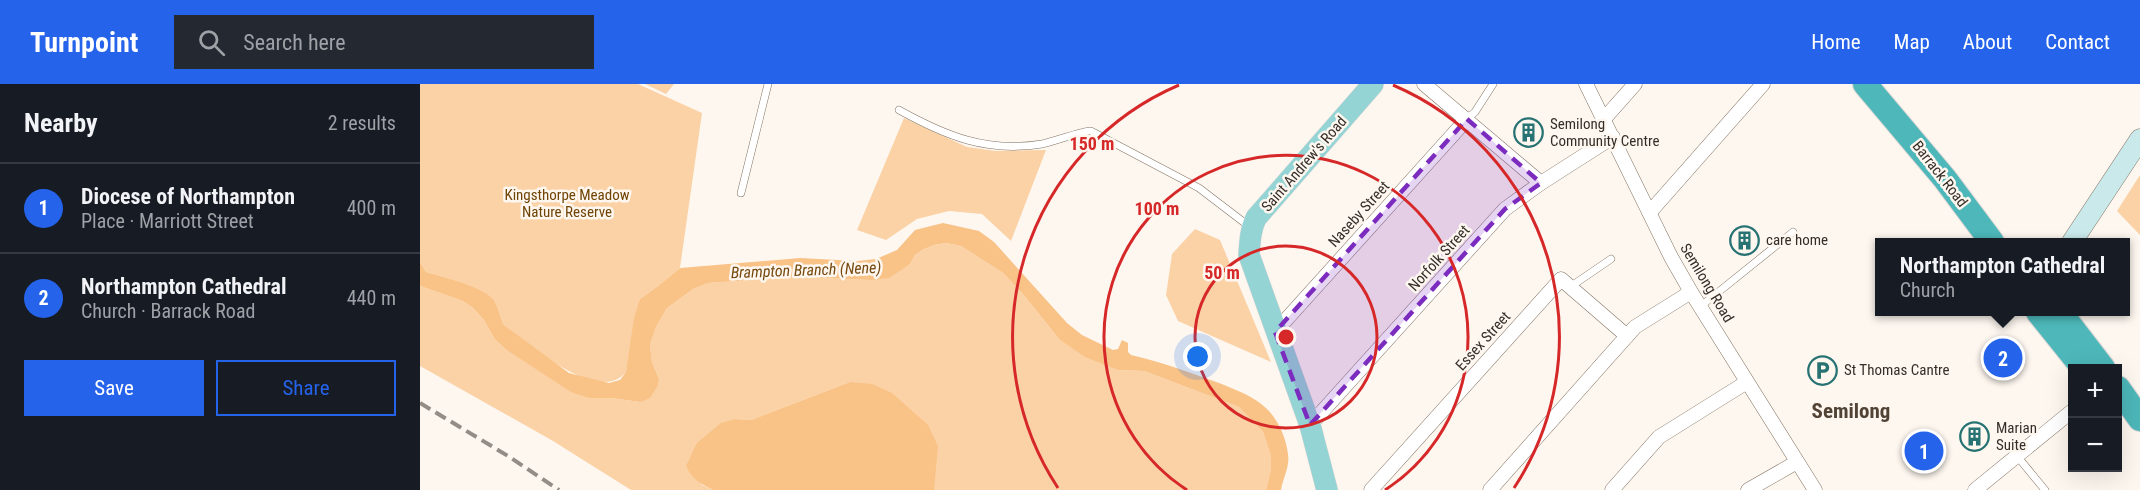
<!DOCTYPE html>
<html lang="en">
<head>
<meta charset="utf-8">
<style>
  :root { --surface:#171b24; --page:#242831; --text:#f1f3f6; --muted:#9ea1a6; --line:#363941; --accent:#2563eb }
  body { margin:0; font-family:"Roboto Condensed",sans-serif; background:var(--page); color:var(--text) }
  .controls { position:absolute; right:18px; bottom:18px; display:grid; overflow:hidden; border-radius:0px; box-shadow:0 6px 24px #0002 }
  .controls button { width:54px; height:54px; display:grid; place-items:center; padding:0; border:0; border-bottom:2px solid var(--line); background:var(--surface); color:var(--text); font:30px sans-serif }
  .you { position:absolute; left:778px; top:273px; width:21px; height:21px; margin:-15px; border:4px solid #fff; border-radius:50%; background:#1a73e8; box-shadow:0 0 0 9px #1a73e833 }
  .badge { display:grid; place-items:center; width:39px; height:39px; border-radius:50%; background:var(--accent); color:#fff; font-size:20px; font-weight:700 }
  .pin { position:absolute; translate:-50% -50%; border:3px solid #fff; box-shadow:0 2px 6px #0006 }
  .popup { position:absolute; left:1455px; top:154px; width:255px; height:78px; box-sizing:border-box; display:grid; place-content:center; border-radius:0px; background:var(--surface); filter:drop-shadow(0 2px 4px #0005); font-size:20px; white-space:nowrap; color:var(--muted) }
  .popup b { font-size:22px; color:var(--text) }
  .popup::after { content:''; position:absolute; left:50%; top:100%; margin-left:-12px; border:12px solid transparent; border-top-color:var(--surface) }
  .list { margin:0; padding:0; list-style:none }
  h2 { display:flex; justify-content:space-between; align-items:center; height:78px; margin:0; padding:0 24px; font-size:26px }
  h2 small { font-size:20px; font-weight:400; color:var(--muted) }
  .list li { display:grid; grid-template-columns:39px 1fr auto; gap:18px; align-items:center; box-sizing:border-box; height:90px; padding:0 24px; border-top:2px solid var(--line) }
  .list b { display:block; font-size:22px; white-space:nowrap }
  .list p { margin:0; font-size:20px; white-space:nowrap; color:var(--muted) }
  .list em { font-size:20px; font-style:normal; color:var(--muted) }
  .actions { display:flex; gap:12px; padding:18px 24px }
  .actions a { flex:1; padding:14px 0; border:2px solid var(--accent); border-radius:0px; text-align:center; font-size:21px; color:var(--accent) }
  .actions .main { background:var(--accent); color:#fff }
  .icon { flex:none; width:33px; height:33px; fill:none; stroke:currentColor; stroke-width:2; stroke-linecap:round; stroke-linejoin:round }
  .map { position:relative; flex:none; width:1720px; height:406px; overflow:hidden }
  header { display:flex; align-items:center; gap:36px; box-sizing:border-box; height:84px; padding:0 30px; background:var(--accent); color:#fff }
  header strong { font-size:28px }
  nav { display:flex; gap:33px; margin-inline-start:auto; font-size:21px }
  .search { width:420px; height:54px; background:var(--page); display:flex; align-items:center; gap:15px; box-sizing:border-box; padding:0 21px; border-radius:0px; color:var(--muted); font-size:22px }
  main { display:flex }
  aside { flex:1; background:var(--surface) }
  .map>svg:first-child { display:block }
  .green { fill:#fbd2a6 }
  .water { fill:#f9c287 }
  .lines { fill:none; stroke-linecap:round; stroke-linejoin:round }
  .lane-casing { stroke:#827363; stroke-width:8 }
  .street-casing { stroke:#827363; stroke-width:15 }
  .secondary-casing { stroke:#827363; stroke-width:21 }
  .primary-casing { stroke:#d7d5d4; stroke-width:22 }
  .highway-casing { stroke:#d7d5d4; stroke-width:26 }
  .lane { stroke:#fff; stroke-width:7 }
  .street { stroke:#fff; stroke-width:14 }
  .secondary { stroke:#cae9ea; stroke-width:20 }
  .primary { stroke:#94d4d5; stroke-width:21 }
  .highway { stroke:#4db7b9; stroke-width:24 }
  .rail { stroke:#948d87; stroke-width:4; stroke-dasharray:12 6; stroke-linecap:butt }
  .marked { fill:#7b2cbf; fill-opacity:0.2; stroke:#7b2cbf; stroke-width:4.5; stroke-dasharray:12 8; stroke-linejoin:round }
  .ring { fill:none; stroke:#d62828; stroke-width:3 }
  .labels { text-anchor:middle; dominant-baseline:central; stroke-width:5; stroke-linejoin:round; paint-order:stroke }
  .poi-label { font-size:15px; fill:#352e28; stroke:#fef7f0; text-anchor:start }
  .street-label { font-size:15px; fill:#352e28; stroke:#fef7f0 }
  .park-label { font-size:15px; fill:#704405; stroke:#fef7f0 }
  .water-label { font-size:16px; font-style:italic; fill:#764a0f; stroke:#fef7f0 }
  .district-label { font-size:21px; font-weight:bold; fill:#514335; stroke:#fef7f0 }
  .centre { fill:#d62828; stroke:#fef7f0; stroke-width:3 }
  .ring-label { font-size:18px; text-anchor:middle; font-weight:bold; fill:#d62828; stroke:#fef7f0; stroke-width:5; stroke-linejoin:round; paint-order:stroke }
</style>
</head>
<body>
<header>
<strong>Turnpoint</strong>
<div class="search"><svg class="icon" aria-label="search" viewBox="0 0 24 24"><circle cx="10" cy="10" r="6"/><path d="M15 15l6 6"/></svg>Search here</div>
<nav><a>Home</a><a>Map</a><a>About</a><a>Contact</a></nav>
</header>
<main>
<aside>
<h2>Nearby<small>2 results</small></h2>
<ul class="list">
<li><span class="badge">1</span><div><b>Diocese of Northampton</b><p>Place · Marriott Street</p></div><em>400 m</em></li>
<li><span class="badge">2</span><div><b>Northampton Cathedral</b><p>Church · Barrack Road</p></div><em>440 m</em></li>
</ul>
<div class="actions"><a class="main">Save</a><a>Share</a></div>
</aside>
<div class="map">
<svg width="1720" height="406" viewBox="0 0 1720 406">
  <rect width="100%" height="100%" fill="#fef7f0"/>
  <g class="green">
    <path d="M0,0h218l64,29 -22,155 -22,18 -18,13 -14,73c-28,34 -97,-28 -122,-47 -4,-7 -5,-16 -9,-23 -9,-15 -52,-25 -69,-30l-6,-10z"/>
    <path d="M225,0h29l-8,10z"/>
    <path d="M484,34l63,29 29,4 50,-1 -35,91 -29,-27 -33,-3 -32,8 -31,21 -29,-10z"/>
    <path d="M1720,91v60l-23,-24z"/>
    <path d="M775,145l25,11 51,122 -93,-41 -12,-26 6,-41z"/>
    <path d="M526,159l15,3 42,27 20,21 36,45 59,31 26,1 95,36 24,25 8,24v13l-5,21h-332l-84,-108 -99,38 -16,-1 -44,36 -5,10 16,20 11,5h-82l-78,-49 -133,-75v-80l43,15 10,7 11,12 10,18 95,60h22l29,4 19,-23 -7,-17 -2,-17 6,-18 11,-19 26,-19 15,-6 90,-6 73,3 39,-16 5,-9 7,-5 12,-5z"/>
  </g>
  <g class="water">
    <path d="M523,139l36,8 15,11 73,81 15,12 31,15 5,-1 4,-9 6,3v9l3,3c30,7 58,17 88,28 17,7 35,13 48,26 12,12 19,29 21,45 2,13 -5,23 -7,36h-15l5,-21v-13l-8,-24 -24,-25 -95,-36 -26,-1 -33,-13 -26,-18 -36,-45 -20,-21 -42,-27 -15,-3 -12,2 -12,5 -7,5 -5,9 -21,14 -18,2 -73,-3 -90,6 -15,6 -26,19 -11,19 -6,18 2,17 7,17 -2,8 -7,11 -10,4 -29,-4h-22l-18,-6 -64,-42 -13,-12 -10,-18 -11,-12 -10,-7 -43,-15v-24l6,10c17,5 61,15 69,30 4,7 5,16 9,23l65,48 40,10 11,-3 6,-8 8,-54 6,-19 18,-13 22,-18 120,-10 57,3 19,-2 21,-9 18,-20z"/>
    <path d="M430,298l22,2 20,9 36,32 10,21 -4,44h-221c-12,-6 -23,-12 -27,-25l11,-22 24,-20 14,-4 16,1z"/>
  </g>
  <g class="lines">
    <defs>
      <g id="lane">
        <path d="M479,26c47,26 88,43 143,34 10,-2 43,-14 49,-13l108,57 51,39"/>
        <path d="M1047,35l8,-7 18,-28"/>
        <path d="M321,109l27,-109"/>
        <path d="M1150,203l41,-28"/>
        <path d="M1281,222l92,-74"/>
        <path d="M1597,372l28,34"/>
      </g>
      <g id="street">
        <path d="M1004,0l117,99"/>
        <path d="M1166,0l85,173 20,35 124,198"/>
        <path d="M1184,35l31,-35"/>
        <path d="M1230,128l113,-128"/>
        <path d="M855,248l192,-213"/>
        <path d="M890,341l195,-216 36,-26 72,-46"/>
        <path d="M951,406l190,-211 66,57"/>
        <path d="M1070,406l145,-163 56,-35"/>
        <path d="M1192,406l47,-53 88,-55"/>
        <path d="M1328,406l49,-28"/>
        <path d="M1555,406l97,-79"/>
      </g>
      <path id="secondary" d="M1652,158l68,-103"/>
      <path id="primary" d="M907,406l-17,-65 -61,-170c1,-13 1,-24 7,-37l117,-134"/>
      <g id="highway">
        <path d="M1445,0l80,95 47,63"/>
        <path d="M1618,228l45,56"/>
        <path d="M1640,228l43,56"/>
        <path d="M1698,304l22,31"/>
      </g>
    </defs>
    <use href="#lane" class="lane-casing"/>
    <use href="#street" class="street-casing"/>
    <use href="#secondary" class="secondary-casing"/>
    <use href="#primary" class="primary-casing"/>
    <use href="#highway" class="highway-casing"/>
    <use href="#lane" class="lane"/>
    <use href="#street" class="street"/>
    <use href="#secondary" class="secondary"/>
    <use href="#primary" class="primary"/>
    <use href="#highway" class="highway"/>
    <path class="rail" d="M0,319l88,53 51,34"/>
  </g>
  <path class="marked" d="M1047,35l74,64 -36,26 -195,216 -35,-93z"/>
  <g class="ring">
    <circle cx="866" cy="253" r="91"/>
    <path d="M767 406A182 182 0 1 1 965 406"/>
    <path d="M638 404A274 274 0 0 1 759 1M973 1A274 274 0 0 1 1094 404"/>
  </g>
  <defs>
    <symbol id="building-ring" viewBox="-11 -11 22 22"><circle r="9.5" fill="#fef7f0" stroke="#277273" stroke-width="1.5"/><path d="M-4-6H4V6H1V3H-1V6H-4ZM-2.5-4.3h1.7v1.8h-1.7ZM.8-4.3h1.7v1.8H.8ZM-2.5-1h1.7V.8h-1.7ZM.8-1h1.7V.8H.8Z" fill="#277273"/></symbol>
    <symbol id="parking-ring" viewBox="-11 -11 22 22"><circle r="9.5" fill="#fef7f0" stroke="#277273" stroke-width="1.5"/><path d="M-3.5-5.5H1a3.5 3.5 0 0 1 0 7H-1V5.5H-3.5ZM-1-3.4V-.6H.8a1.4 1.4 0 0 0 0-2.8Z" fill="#277273"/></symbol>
  </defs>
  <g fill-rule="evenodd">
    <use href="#building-ring" x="1092" y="32" width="33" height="33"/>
    <use href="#building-ring" x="1308" y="140" width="33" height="33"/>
    <use href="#parking-ring" x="1386" y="270" width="33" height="33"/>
    <use href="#building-ring" x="1538" y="336" width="33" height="33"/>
  </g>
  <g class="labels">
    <g class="poi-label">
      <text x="1130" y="40">Semilong<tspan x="1130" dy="17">Community Centre</tspan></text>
      <text x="1346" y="156">care home</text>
      <text x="1424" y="286">St Thomas Cantre</text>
      <text x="1576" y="344">Marian<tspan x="1576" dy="17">Suite</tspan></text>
    </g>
    <g class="street-label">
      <text transform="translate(884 80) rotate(-49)">Saint Andrew's Road</text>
      <text transform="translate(1520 90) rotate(52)">Barrack Road</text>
      <text transform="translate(939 130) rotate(-48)">Naseby Street</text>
      <text transform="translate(1019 174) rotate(-48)">Norfolk Street</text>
      <text transform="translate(1287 199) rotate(59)">Semilong Road</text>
      <text transform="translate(1063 257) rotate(-48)">Essex Street</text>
    </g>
    <g class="park-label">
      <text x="147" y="111">Kingsthorpe Meadow<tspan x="147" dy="17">Nature Reserve</tspan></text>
    </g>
    <g class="water-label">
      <text transform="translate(386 186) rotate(-2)">Brampton Branch (Nene)</text>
    </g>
    <g class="district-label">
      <text x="1431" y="327">Semilong</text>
    </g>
  </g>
  <circle cx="866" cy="253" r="9" class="centre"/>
  <g class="ring-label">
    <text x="672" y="66">150 m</text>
    <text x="737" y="131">100 m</text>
    <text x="802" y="195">50 m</text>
  </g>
</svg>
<div class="controls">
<button>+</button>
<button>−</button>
</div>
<div class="you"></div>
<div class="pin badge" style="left:1504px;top:367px">1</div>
<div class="pin badge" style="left:1583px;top:274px">2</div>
<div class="popup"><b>Northampton Cathedral</b>Church</div>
</div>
</main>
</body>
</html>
